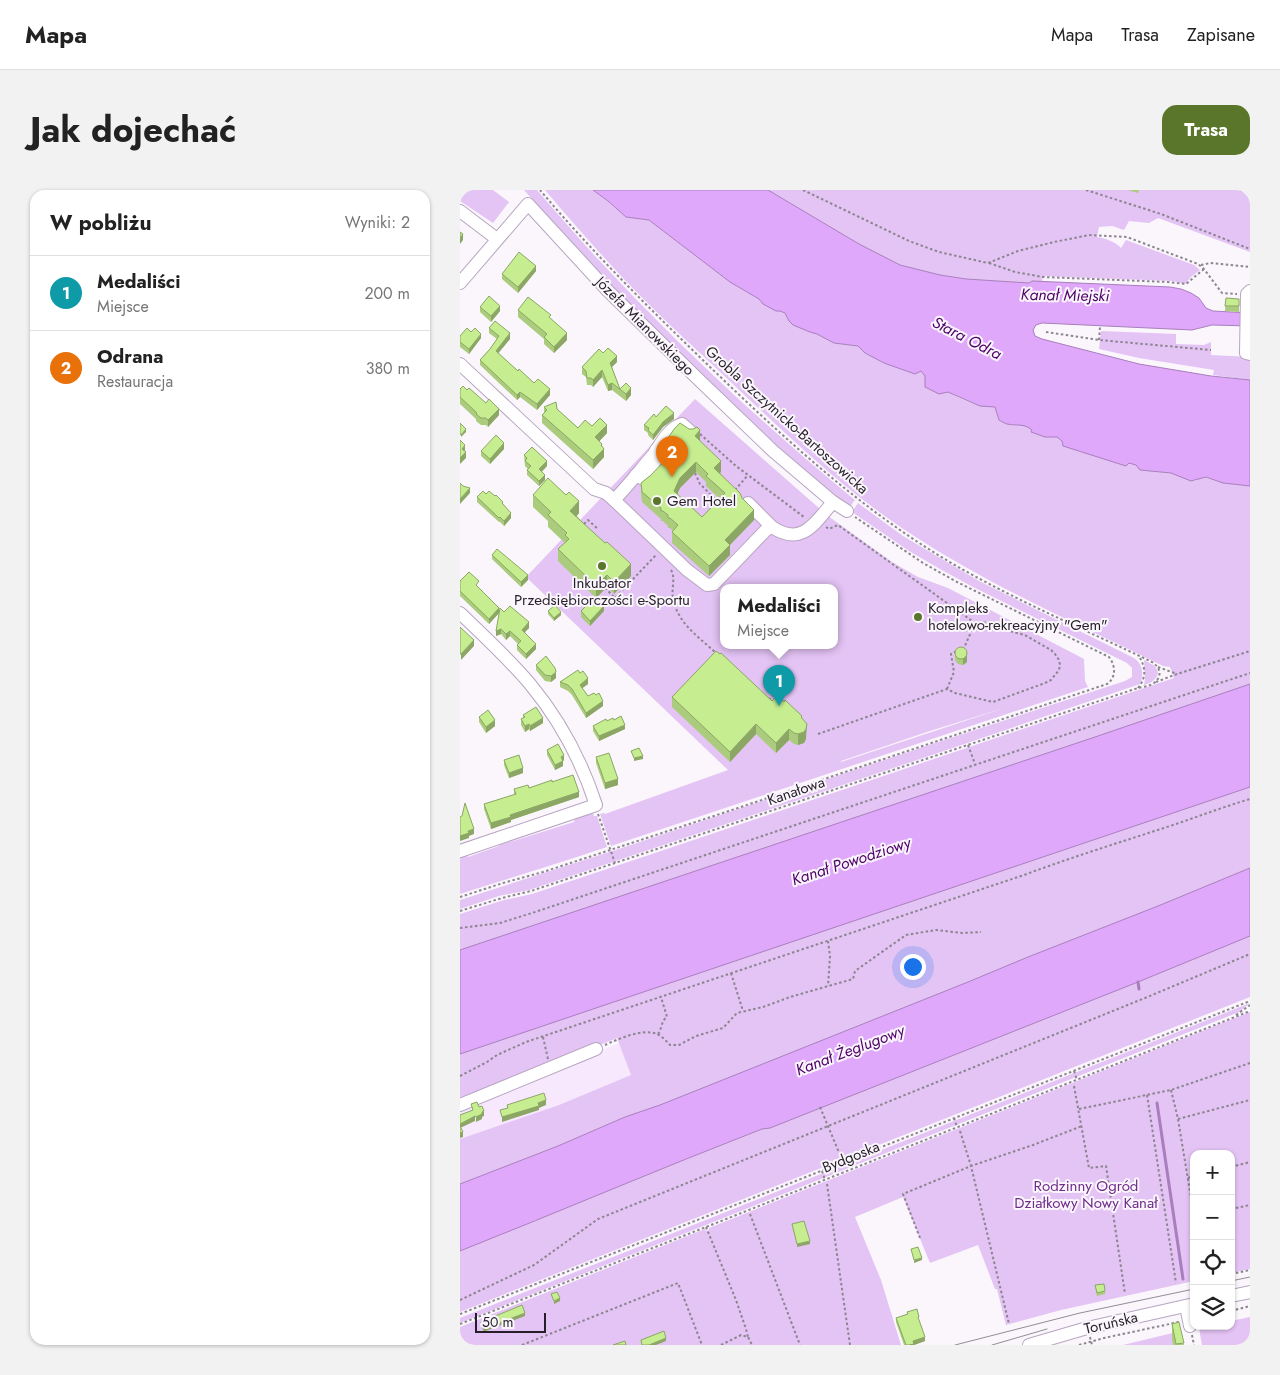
<!DOCTYPE html>
<html lang="pl">
<head>
<meta charset="utf-8">
<style>
  :root { --surface:#fff; --page:#f2f2f2; --text:#222; --muted:#767676; --line:#e0e0e0; --accent:#59762a }
  body { margin:0; font-family:Jost,sans-serif; background:var(--page); color:var(--text) }
  .controls { position:absolute; right:15px; bottom:15px; display:grid; overflow:hidden; border-radius:10px; box-shadow:0 1px 4px #0004 }
  .controls button { width:45px; height:45px; display:grid; place-items:center; padding:0; border:0; border-bottom:1px solid var(--line); background:var(--surface); color:var(--text); font:25px sans-serif }
  .scale { position:absolute; left:15px; bottom:12px; width:71px; box-sizing:border-box; padding-left:5px; border:2px solid #261f2a; border-top:0; font-size:14px; line-height:18px; white-space:nowrap; color:#261f2a; -webkit-text-stroke:4px #faf6fc; paint-order:stroke }
  .you { position:absolute; left:452px; top:776px; width:18px; height:18px; margin:-12px; border:4px solid #fff; border-radius:50%; background:#1a73e8; box-shadow:0 0 0 8px #1a73e833 }
  .badge { display:grid; place-items:center; width:32px; height:32px; border-radius:50%; background:var(--accent); color:#fff; font-size:16px; font-weight:700 }
  .pin { position:absolute; translate:-50% -41px; filter:drop-shadow(0 1px 2px #0008) }
  .pin::after { content:''; position:absolute; top:26px; width:18px; height:15px; background:inherit; clip-path:polygon(0 0,100% 0,50% 100%) }
  .popup { position:absolute; left:260px; top:394px; width:118px; height:65px; box-sizing:border-box; display:grid; place-content:center; border-radius:10px; background:var(--surface); filter:drop-shadow(0 1px 4px #0005); font-size:16px; white-space:nowrap; color:var(--muted) }
  .popup b { font-size:19px; color:var(--text) }
  .popup::after { content:''; position:absolute; left:50%; top:100%; margin-left:-10px; border:10px solid transparent; border-top-color:var(--surface) }
  .list { margin:0; padding:0; list-style:none }
  h2 { display:flex; justify-content:space-between; align-items:center; height:65px; margin:0; padding:0 20px; font-size:21px }
  h2 small { font-size:16px; font-weight:400; color:var(--muted) }
  .list li { display:grid; grid-template-columns:32px 1fr auto; gap:15px; align-items:center; box-sizing:border-box; height:75px; padding:0 20px; border-top:1px solid var(--line) }
  .list b { display:block; font-size:19px; white-space:nowrap }
  .list p { margin:0; font-size:16px; white-space:nowrap; color:var(--muted) }
  .list em { font-size:16px; font-style:normal; color:var(--muted) }
  .icon { flex:none; width:28px; height:28px; fill:none; stroke:currentColor; stroke-width:2; stroke-linecap:round; stroke-linejoin:round }
  .map { position:relative; flex:none; width:790px; height:1155px; overflow:hidden; border-radius:15px }
  header { display:flex; align-items:center; gap:30px; box-sizing:border-box; height:70px; padding:0 25px; background:var(--surface); border-bottom:1px solid var(--line) }
  header strong { font-size:24px }
  nav { display:flex; gap:28px; margin-inline-start:auto; font-size:18px }
  .intro { display:flex; align-items:center; justify-content:space-between; box-sizing:border-box; height:120px; padding:0 30px }
  h1 { margin:0; font-size:35px }
  .button { padding:12px 22px; border-radius:15px; background:var(--accent); color:#fff; font-size:18px; font-weight:700 }
  main { display:flex; gap:30px; padding:0 30px }
  aside { flex:1; background:var(--surface); border-radius:15px; box-shadow:0 1px 4px #0004 }
  .map>svg:first-child { display:block }
  .built { fill:#f7e8fe }
  .green { fill:#e4c3f5; fill-rule:evenodd }
  .water { fill:#dfa8fa; stroke:#a87fbc }
  .lines { fill:none; stroke-linecap:round; stroke-linejoin:round }
  .stream { stroke:#a87fbc; stroke-width:3 }
  .minor-casing { stroke:#b7a5c1; stroke-width:14 }
  .path { stroke:#8b858e; stroke-width:2; stroke-dasharray:2.5 2.5; stroke-linecap:butt }
  .minor { stroke:#fff; stroke-width:12 }
  .tram { stroke:#928d95; stroke-width:1 }
  .wall { fill:#aacc7c; fill-rule:evenodd }
  .shaded-wall { fill:#8ba665 }
  .building { fill:#c6ed90; stroke:#8ba665; fill-rule:evenodd }
  .poi-dot { fill:#59762a; stroke:#faf6fc; stroke-width:2 }
  .labels { text-anchor:middle; dominant-baseline:central; stroke-width:4; stroke-linejoin:round; paint-order:stroke }
  .street-label { font-size:15px; fill:#261f2a; stroke:#faf6fc }
  .poi-label { font-size:15px; fill:#261f2a; stroke:#faf6fc; text-anchor:start }
  .park-label { font-size:15px; fill:#6e2c8a; stroke:#faf6fc }
  .water-label { font-size:16px; font-style:italic; fill:#4f0369; stroke:#faf6fc }
</style>
</head>
<body>
<header>
<strong>Mapa</strong>
<nav><a>Mapa</a><a>Trasa</a><a>Zapisane</a></nav>
</header>
<div class="intro"><h1>Jak dojechać</h1><a class="button">Trasa</a></div>
<main>
<aside>
<h2>W pobliżu<small>Wyniki: 2</small></h2>
<ul class="list">
<li><span class="badge" style="background:#0f9aa8">1</span><div><b>Medaliści</b><p>Miejsce</p></div><em>200 m</em></li>
<li><span class="badge" style="background:#e8710a">2</span><div><b>Odrana</b><p>Restauracja</p></div><em>380 m</em></li>
</ul>
</aside>
<div class="map">
<svg width="790" height="1155" viewBox="0 0 790 1155">
  <rect width="100%" height="100%" fill="#faf6fc"/>
  <path class="built" d="M159,853l12,32 -72,30 -99,34v-29z"/>
  <g class="green">
    <path d="M0,0h33l16,12 -16,21 -33,-22z"/>
    <path d="M64,0h13c19,22 38,44 58,66 81,87 168,169 260,244l-7,9 -49,-42 -195,-187z"/>
    <path d="M85,0h48l4,2 29,25 23,3 81,62 29,17 4,5 22,9 4,8 21,11 7,2 17,9 24,3 7,7 19,10 37,8c11,14 40,29 58,34 5,2 11,1 16,2l4,13c2,1 5,3 8,4 10,2 16,-2 25,6l-1,2 14,5h12l5,4 74,24 4,5 31,3 24,8 4,-3 6,-1 18,6 27,3v198l-155,53 -635,213v-36l44,-14 28,-6 126,-42 516,-174 -4,-11 -7,-1c-85,-42 -173,-80 -252,-132 -65,-42 -121,-96 -176,-148 -42,-40 -86,-79 -125,-122 -22,-24 -44,-49 -65,-74z"/>
    <path d="M308,0h482v62l-92,-34 -9,5 -20,-2 -5,9 -12,-4 -13,1 -2,10c10,2 17,4 24,11l5,-8 68,25 6,5 -9,7 -6,7 -12,-3 -130,-5 -1,6 -10,-1 -3,2 -63,-4 -26,-4 -40,-10 -41,-21z"/>
    <path d="M641,141l75,3v10l28,1 7,-3v13l39,2v23l-37,-5 1,-5 -75,-12 -40,-9z"/>
    <path d="M235,209l133,117 64,46 26,15 30,11 136,71 1,22 3,6 -477,159 -11,-32 4,-1 1,1 123,-44 -202,-193zM264,397h110v58h-110zM547,517l-166,55v-1l89,-30z"/>
    <path d="M398,313l45,33 76,45 155,77c9,6 10,17 6,26l-202,69 -409,137 -30,6 -39,13v-9l168,-54 301,-101 196,-64 7,-4v-9l-5,-5 -156,-77 -31,-17 -31,-18 -57,-39z"/>
    <path d="M684,470l11,6 3,6c-1,8 -7,11 -14,13l1,-6z"/>
    <path d="M790,597v81l-92,38 -130,51 -60,25 -308,123 -35,12 -67,29 -98,38v-45l99,-34 72,-30 -14,-37 -157,65v-49z"/>
    <path d="M132,621l2,5h3l10,31c-49,17 -98,31 -147,47v-39h7l1,2 31,-11v-3l10,-2 1,1 64,-20 1,-5z"/>
    <path d="M790,746v61l-790,315v-61c101,-40 201,-83 302,-122l8,-1 368,-146z"/>
    <path d="M790,813l-11,9 -779,311v-5z"/>
    <path d="M790,822v257l-19,4v-119h-37v127l-133,29 -55,15 -9,-36h-2l-17,-44 -48,18 -27,-66 -48,20 26,63 20,65h-441v-18l245,-98 1,2 3,-1v-2z"/>
    <path d="M790,1127v28h-48l-3,-17 8,-2h24v-5z"/>
    <path d="M721,1141l3,14h-61z"/>
  </g>
  <g class="water">
    <path d="M133,0h175l91,54 41,21 40,10 26,4 63,4 3,-2 138,6 11,2 10,4 8,5 7,10 7,3 37,2v13l-38,-1 -20,5 -150,-7 -6,2 -3,5 2,6 7,3 97,25 72,12 39,4v106l-27,-3 -17,-6 -15,4 -20,-8 -31,-3 -4,-5 -7,-2 -3,3 -63,-20 -1,-5 -5,-4h-12l-14,-5 1,-2c-8,-7 -16,-4 -25,-6 -3,-1 -6,-3 -8,-4l-4,-13 -15,-1 -32,-14 -9,2 -14,-7v-11l-4,-5 -6,3 -31,-11 -19,-10 -7,-7 -24,-3 -17,-9 -7,-2 -17,-7 -4,-4 -4,-8 -5,-2h-4l-13,-7 -4,-5 -29,-17 -81,-62 -23,-3 -18,-16z"/>
    <path d="M790,494v103l-790,267v-104l635,-213z"/>
    <path d="M790,678v68l-112,46 -368,146 -8,1c-101,39 -201,82 -302,122v-67l98,-38 67,-29 35,-12 308,-123 60,-25 130,-51z"/>
  </g>
  <g class="lines">
    <g class="stream">
      <path d="M678,792l1,7"/>
      <path d="M697,913l26,176"/>
    </g>
    <defs>
      <g id="minor">
        <path d="M0,21l37,28"/>
        <path d="M0,93l68,-79 80,87 89,87 76,73 60,51 14,9"/>
        <path d="M790,101l-3,3 -1,59 4,1"/>
        <path d="M0,174l134,125 12,4 8,7"/>
        <path d="M231,242l-9,-8c-14,4 -21,20 -29,31 -13,15 -25,31 -39,45l73,70 20,15 7,-1 52,-54 6,-3c30,20 43,-4 61,-25"/>
        <path d="M176,285l9,5 20,-21 -9,-9"/>
        <path d="M288,313l24,24"/>
        <path d="M0,423c24,23 49,46 70,71 29,35 52,78 66,121l-136,46"/>
        <path d="M0,915l136,-56"/>
        <path d="M771,1106l19,-4"/>
        <path d="M726,1116l4,20"/>
        <path d="M569,1155l58,-17 107,-24"/>
      </g>
    </defs>
    <use href="#minor" class="minor-casing"/>
    <g class="path">
      <path d="M343,0l106,51 30,11 49,11 30,-12 36,-9 35,-7 38,2 71,27 6,5 18,24 15,1"/>
      <path d="M626,0l75,24 89,35"/>
      <path d="M780,0l10,2"/>
      <path d="M529,73l26,9 28,5 125,5 18,2 18,-15"/>
      <path d="M741,75l9,-2 40,4"/>
      <path d="M586,142l53,8 112,10"/>
      <path d="M639,150l1,-13"/>
      <path d="M240,244l36,32 68,51"/>
      <path d="M235,283l5,11 16,16h3"/>
      <path d="M275,300l13,-15"/>
      <path d="M124,334l4,-4 10,9"/>
      <path d="M211,380c5,8 0,19 2,28 4,25 26,39 43,55"/>
      <path d="M145,398l10,10 41,-43"/>
      <path d="M502,459l2,-1 11,-25"/>
      <path d="M698,477l19,7"/>
      <path d="M696,492l21,-8 73,-23"/>
      <path d="M678,498c8,-10 8,-19 2,-30"/>
      <path d="M487,499l7,-17 -3,-18 6,-3"/>
      <path d="M309,510l7,-8"/>
      <path d="M358,544l129,-45 8,4 38,9 52,-19 6,-3 8,-10 1,-5 -1,-5 -4,-6 -4,-4 -26,-15 -16,-4 -10,-7 -7,-2 -17,1 -137,-98 -9,4 -3,-2"/>
      <path d="M508,555l7,19"/>
      <path d="M138,624l17,49"/>
      <path d="M0,707l43,-14 40,-11 180,-59 384,-129c9,-6 9,-18 2,-27l-152,-75 -34,-19 -68,-46"/>
      <path d="M0,721l42,-13 29,-7 84,-28 523,-175c5,-1 12,-2 16,-5 9,-7 6,-16 -2,-21 -68,-33 -138,-62 -204,-101 -89,-53 -165,-124 -239,-195 -59,-57 -117,-114 -169,-176"/>
      <path d="M0,738l40,-5 32,-10 718,-240"/>
      <path d="M368,751l2,15 -2,30"/>
      <path d="M271,783l12,38"/>
      <path d="M776,825l14,-10"/>
      <path d="M198,844c4,-5 3,-13 9,-17l-6,-20"/>
      <path d="M83,847l5,22"/>
      <path d="M145,855c13,-6 38,-17 52,-11 5,2 9,7 13,11h9l17,-9 27,-8 14,-15 26,-6 27,-10 63,-18 2,-8 51,-36 30,-5 26,3 19,-1"/>
      <path d="M614,881l3,9"/>
      <path d="M0,886l27,-14 10,-7 29,-13 498,-167c48,-18 97,-33 146,-49 27,-9 53,-19 80,-27"/>
      <path d="M614,896l15,82 17,-2 19,128"/>
      <path d="M711,900l7,29 16,97"/>
      <path d="M687,905l29,188"/>
      <path d="M360,917l23,55"/>
      <path d="M619,919l92,-19 79,-27"/>
      <path d="M494,928l3,9"/>
      <path d="M718,929l72,-19"/>
      <path d="M500,941l11,35 38,158"/>
      <path d="M771,977l19,-5"/>
      <path d="M362,981l3,9"/>
      <path d="M728,988l6,-2"/>
      <path d="M367,994l23,161"/>
      <path d="M771,1019l19,-4"/>
      <path d="M290,1024l50,131"/>
      <path d="M246,1037l30,73 10,29 2,8"/>
      <path d="M460,1048l-17,-44 68,-28 62,-21 49,-19"/>
      <path d="M771,1084l19,-4"/>
      <path d="M0,1110l74,-35 64,-46 547,-221 105,-44"/>
      <path d="M771,1121l19,-5"/>
      <path d="M0,1124l790,-313"/>
      <path d="M0,1134l246,-97 544,-216"/>
      <path d="M732,1145l2,10"/>
      <path d="M630,1147l2,8"/>
      <path d="M62,1155l156,-62 24,62"/>
      <path d="M261,1155l20,-10 7,2 4,8"/>
      <path d="M619,1155l25,-7 75,-16"/>
    </g>
    <use href="#minor" class="minor"/>
    <g class="tram">
      <path d="M771,1091l19,-4"/>
      <path d="M495,1155l125,-32 114,-24"/>
      <path d="M532,1155l55,-16"/>
    </g>
  </g>
  <g class="wall">
    <path d="M668,0h11l-1,3z"/>
    <path d="M76,81l-18,22 -16,-14v-5z"/>
    <path d="M766,108l13,1v13l-14,-1z"/>
    <path d="M20,117l20,4 -9,11 -11,-10z"/>
    <path d="M58,120l33,9 16,21 -13,13 -10,-9v-5l-26,-22z"/>
    <path d="M29,138l21,11 -12,14 20,18 32,24 -13,15 -17,-13 -3,3 -37,-35v-5l10,-11 7,-10 -8,-6z"/>
    <path d="M11,142l10,6 -12,16 -9,-7v-11z"/>
    <path d="M157,172l-5,5 8,22 11,6 -5,6 -14,-11 -4,1 -6,-14 -9,10 -2,-2h-4l-1,-8 -4,-3v-7z"/>
    <path d="M0,199l7,1 32,25 -11,12 -2,-2h-5l-5,-4v-2l-16,-15z"/>
    <path d="M84,217l13,2 21,19 14,-2 15,7 -8,8 3,6 2,10 -11,12 -51,-46v-8l2,-2z"/>
    <path d="M196,227l18,2 -11,8 -10,13 -5,-5v-2l-4,-3v-5z"/>
    <path d="M207,249l33,1v1l21,31 -1,1 22,25 12,22 -24,25v10l-21,21 -37,-33v-11l1,-1 -3,-3h-2v-2l-5,-5h-2v-2l-19,-17 -1,-8v-11l10,-8 20,-21 -4,-5zM236,282l10,10v4l14,13 -18,18 -25,-23 3,-6z"/>
    <path d="M44,259l-14,15 -9,-8v-5z"/>
    <path d="M64,265l23,11 -5,6 3,8 -6,6 -12,-11v-5l1,-1 -3,-3z"/>
    <path d="M26,304l17,10 8,14 -7,8 -4,-4h-1l-22,-20v-5z"/>
    <path d="M73,305l46,18 -2,3 54,60 -17,18 -7,-7 -11,11 8,13 -14,15 -9,-9v-6l14,-14 -37,-36v-12l7,-6 -17,-16v-6l-15,-14z"/>
    <path d="M32,365l36,25 -7,7 -29,-28z"/>
    <path d="M0,391l19,6h-1l21,26 5,-1 25,16 -4,4 11,17 -10,10 -9,-9v-5l1,-1 -8,-8 -4,4 -5,-6 -5,2 3,-23 -10,11 -29,-28z"/>
    <path d="M88,421l13,4 -7,6 -6,-7z"/>
    <path d="M495,465l12,2v5l-4,3 -5,-1 -3,-4z"/>
    <path d="M76,475l20,13 -5,4 -6,-1 -9,-11z"/>
    <path d="M100,492l28,2 -6,4 6,8 15,10 -17,12 -14,-23 -4,-4 -8,-4z"/>
    <path d="M212,507l100,4 30,17 4,21 -2,4 -6,2 -4,-1 -5,-4 -13,13 -20,-19 -26,28 -58,-55z"/>
    <path d="M63,525l20,8 -13,8 -1,-2 -4,3 -4,-7v-6l2,-1z"/>
    <path d="M19,527l16,9 -9,7 -7,-11z"/>
    <path d="M154,530l11,9 -26,12 -6,-10v-5l14,-5z"/>
    <path d="M87,560l17,10 -1,1v5l-8,4 -8,-15z"/>
    <path d="M136,567l22,28 -13,4 -9,-26z"/>
    <path d="M44,570l19,13 -14,5 -5,-13z"/>
    <path d="M92,592l27,15 -68,23v2l-20,7 -7,-20v-5l30,-9v-6l15,-1z"/>
    <path d="M635,1095l10,6v3l-8,2z"/>
    <path d="M447,1122l12,9 6,20 -11,4h-10l-8,-23v-4l11,-4z"/>
    <path d="M712,1134l12,21h-11l-1,-5z"/>
  </g>
  <g class="shaded-wall">
    <path d="M3,44v6l-3,4v-6z"/>
    <path d="M76,76v5l-18,22v-6z"/>
    <path d="M40,116v5l-9,11v-6z"/>
    <path d="M50,143v6l-14,17v-5z"/>
    <path d="M107,143v7l-13,13v-6z"/>
    <path d="M21,144v4l-12,16v-5z"/>
    <path d="M157,166v6l-7,7v-6z"/>
    <path d="M142,180v7l-9,10v-7z"/>
    <path d="M152,193v7l-4,1v-6z"/>
    <path d="M171,198v7l-5,6v-7z"/>
    <path d="M90,199v6l-13,15v-6z"/>
    <path d="M60,202v5l-3,3v-5z"/>
    <path d="M39,219v6l-11,12v-7z"/>
    <path d="M214,223v6l-11,8 -10,13v-5l10,-13z"/>
    <path d="M147,235v8l-12,13v-9z"/>
    <path d="M6,239v3l-5,5v-2z"/>
    <path d="M240,240v10l-5,7v-11z"/>
    <path d="M44,253v6l-14,15v-5z"/>
    <path d="M142,254v7l2,-2v8l-11,12v-9l8,-15z"/>
    <path d="M5,255v6l-3,3v-5z"/>
    <path d="M6,262v6l-6,6v-6z"/>
    <path d="M87,271v5l-8,8v-5z"/>
    <path d="M261,271v11l-7,7v-11z"/>
    <path d="M236,272v10l-16,16 -6,14v-11l6,-13z"/>
    <path d="M85,285v5l-6,6v-5z"/>
    <path d="M10,298v5l-10,11v-5z"/>
    <path d="M119,311v12l-9,10v-12z"/>
    <path d="M294,320v10l-29,30v-10z"/>
    <path d="M51,323v5l-7,8v-5z"/>
    <path d="M270,355v10l-21,21v-10z"/>
    <path d="M171,374v12l-17,18v-12z"/>
    <path d="M68,385v5l-7,7v-5z"/>
    <path d="M147,385v12l-11,11v-12z"/>
    <path d="M144,416v5l-14,15v-5z"/>
    <path d="M39,418v5l-10,11v-5z"/>
    <path d="M101,422v3l-7,6v-3z"/>
    <path d="M69,432v6l-7,7v-5z"/>
    <path d="M41,439v5l-5,2v-5z"/>
    <path d="M50,441v5l-4,4v-6z"/>
    <path d="M14,450v6l-13,14v-6z"/>
    <path d="M76,454v5l-10,10v-5z"/>
    <path d="M507,462v10l-4,3v-6z"/>
    <path d="M96,482v6l-5,4v-6z"/>
    <path d="M128,488v6l-8,6v-5z"/>
    <path d="M143,511v5l-17,12v-5z"/>
    <path d="M83,528v5l-13,8v-5z"/>
    <path d="M35,530v6l-9,7v-6z"/>
    <path d="M69,534v5l-4,3v-6z"/>
    <path d="M296,534v10l-26,28v-10z"/>
    <path d="M347,534l-1,15 -2,4 -6,2v-11z"/>
    <path d="M165,535v4l-26,12v-5z"/>
    <path d="M329,539v11l-13,13v-10z"/>
    <path d="M104,565v5l-1,1v5l-8,4v-5l6,-8z"/>
    <path d="M183,566v3l-9,2v-3z"/>
    <path d="M63,578v5l-14,5v-5z"/>
    <path d="M158,589v6l-13,4v-6z"/>
    <path d="M119,602v5l-68,23v2l-20,7v-6l19,-8z"/>
    <path d="M14,639v5l-5,2v2l-9,3v-5l8,-5z"/>
    <path d="M86,910v5l-7,3v2l-37,12v-5z"/>
    <path d="M24,921v5l-2,1v2l-6,3v-5z"/>
    <path d="M15,926v5l-15,7v-4z"/>
    <path d="M3,942v5l-3,1v-5z"/>
    <path d="M350,1051v3l-13,3v-3z"/>
    <path d="M462,1068v2l-8,3v-3z"/>
    <path d="M100,1108v3l-6,3v-3z"/>
    <path d="M65,1123v3l-42,16v-3z"/>
    <path d="M465,1147v4l-11,4h-5l4,-4z"/>
    <path d="M206,1148v3l-10,4h-7z"/>
  </g>
  <g class="building">
    <path d="M0,42l3,2 -3,4z"/>
    <path d="M59,62l17,14 -18,21 -16,-13z"/>
    <path d="M29,106l11,10 -9,10 -11,-9z"/>
    <path d="M68,107l23,18 -2,2 18,16 -13,14 -10,-10 3,-3 -29,-24z"/>
    <path d="M766,108l13,1v7h-14z"/>
    <path d="M35,131l15,12 -14,18 22,20 1,-2 15,14 4,-4 12,10 -13,15 -17,-12 -3,3 -37,-35 10,-11 9,-13 -10,-8z"/>
    <path d="M7,138l4,4 4,-4 6,6 -12,15 -9,-7v-6z"/>
    <path d="M148,158l9,8 -7,7 10,26 6,-6 5,5 -5,6 -14,-11 -4,2 -6,-15 -9,10 -2,-2h-4l-1,-7 -4,-4 17,-18 4,4z"/>
    <path d="M3,196l4,4 2,-2 17,15 3,-4 10,10 -11,11 -2,-2h-5l-5,-4 1,-1 -17,-16v-8z"/>
    <path d="M96,212l1,7 21,19 7,-8 7,6 8,-8 7,7 -12,12 7,7 -1,1 3,4 -11,11 -51,-45 5,-5 -3,-3z"/>
    <path d="M206,216l8,7 -11,9 -10,13 -5,-5 1,-2 -5,-3 10,-11 2,3z"/>
    <path d="M0,233l6,6 -5,6 -1,-1z"/>
    <path d="M220,233l9,6h4l4,-2 3,3 -5,6 26,25 -7,7 26,25 2,5 12,12 -29,30 5,5 -21,21 -37,-34 6,-7 -8,-7h-2v-3l-5,-4h-2v-3l-19,-16 -1,-9 10,-8 20,-21 4,-6 -8,-9 8,-11zM236,272l12,12 -2,2 19,17 -23,24 -28,-26 6,-13z"/>
    <path d="M36,245l8,8 -14,16 -9,-8z"/>
    <path d="M0,250l5,5 -3,4 4,3 -6,6z"/>
    <path d="M72,257l15,14 -8,8 6,6 -6,6 -12,-11 4,-4 -6,-5 2,-3 -3,-3z"/>
    <path d="M88,288l18,17 3,-3 10,9 -9,10 35,32 2,-1 24,22 -17,18 -7,-7 -11,11 -38,-37 11,-10 -4,-4 2,-2 -19,-18 3,-3 -18,-17z"/>
    <path d="M0,293l3,3 7,2 -10,11z"/>
    <path d="M23,301l3,3 3,-3 6,5 1,-1 7,7 -1,1 9,10 -7,8 -4,-4 -1,1 -22,-21z"/>
    <path d="M37,359l31,26 -7,7 -29,-27z"/>
    <path d="M9,382l10,9 -3,4 23,23 -10,11 -29,-28v-10z"/>
    <path d="M135,407l9,9 -14,15 -9,-10z"/>
    <path d="M95,415l6,7 -7,6 -6,-7z"/>
    <path d="M50,416l19,16 -7,8 14,14 -10,10 -9,-9 4,-4 -11,-10 -4,3 -5,-5 -5,2 4,-23 4,4z"/>
    <path d="M0,437l14,13 -13,14h-1z"/>
    <circle cx="501" cy="463" r="6"/>
    <path d="M256,461l4,3 1,-1 51,48 5,-6 7,7 1,-2 17,16 -1,1 6,7 -1,5 -2,3 -6,2 -4,-1 -5,-4 -13,14 -20,-19 -26,28 -58,-55z"/>
    <path d="M86,466l9,12 1,4 -5,4 -6,-1 -9,-10z"/>
    <path d="M118,480l2,3 3,-2 5,7 -8,7 8,11 6,-3 2,2 3,-2 4,8 -17,12 -14,-24 -4,-4 -8,-3z"/>
    <path d="M76,517l7,11 -13,8 -1,-2 -4,2 -4,-7 4,-2 -2,-2z"/>
    <path d="M28,520l7,10 -9,7 -7,-10z"/>
    <path d="M161,526l4,9 -26,11 -6,-10 13,-7 1,2 6,-3 1,2z"/>
    <path d="M98,554l6,11 -3,2 2,4 -8,4 -8,-15z"/>
    <path d="M179,558l4,8 -9,2 -3,-7z"/>
    <path d="M149,563l9,26 -13,4 -9,-26z"/>
    <path d="M59,565l4,13 -14,5 -5,-13z"/>
    <path d="M113,585l6,17 -69,23 1,2 -20,6 -7,-19 32,-10 -2,-5 14,-4 1,3 23,-8v2z"/>
    <path d="M5,613l9,26 -6,2 1,2 -9,3v-19l2,-1z"/>
    <path d="M84,903l2,7 -8,3 1,3 -37,11 -2,-7 8,-2 -1,-3z"/>
    <path d="M17,912l2,5 3,-1 2,5 -2,1v2l-6,3 -1,-1 -15,8v-9l13,-5 -2,-6z"/>
    <path d="M0,936l3,6 -3,1z"/>
    <path d="M344,1031l6,20 -13,3 -5,-20z"/>
    <path d="M458,1057l4,11 -8,2 -3,-11z"/>
    <path d="M644,1094l1,7 -8,2 -2,-8z"/>
    <path d="M97,1102l3,6 -6,3 -3,-7z"/>
    <path d="M62,1115l3,8 -42,16 -2,-7z"/>
    <path d="M457,1119l2,8h-1l7,20 -12,4 1,3 -5,1h-3l-10,-27 12,-4 -1,-2z"/>
    <path d="M719,1132l5,21 -8,1 -4,-20z"/>
    <path d="M204,1141l2,7 -17,7h-7l-1,-5z"/>
    <path d="M165,1151l1,4h-13z"/>
  </g>
  <g class="poi-dot">
    <circle cx="197" cy="311" r="5"/>
    <circle cx="142" cy="376" r="5"/>
    <circle cx="458" cy="427" r="5"/>
  </g>
  <g class="labels">
    <g class="street-label">
      <text transform="translate(185 136) rotate(45)">Józefa Mianowskiego</text>
      <text transform="translate(327 230) rotate(42)">Grobla Szczytnicko-Bartoszowicka</text>
      <text transform="translate(336 601) rotate(-19)">Kanałowa</text>
      <text transform="translate(391 967) rotate(-22)">Bydgoska</text>
      <text transform="translate(651 1133) rotate(-13)">Toruńska</text>
    </g>
    <g class="poi-label">
      <text x="207" y="311">Gem Hotel</text>
      <text x="142" y="393" text-anchor="middle">Inkubator<tspan x="142" dy="17">Przedsiębiorczości e-Sportu</tspan></text>
      <text x="468" y="418">Kompleks<tspan x="468" dy="17">hotelowo-rekreacyjny "Gem"</tspan></text>
    </g>
    <g class="park-label">
      <text x="626" y="996">Rodzinny Ogród<tspan x="626" dy="17">Działkowy Nowy Kanał</tspan></text>
    </g>
    <g class="water-label">
      <text transform="translate(605 105) rotate(1)">Kanał Miejski</text>
      <text transform="translate(507 148) rotate(27)">Stara Odra</text>
      <text transform="translate(391 671) rotate(-18)">Kanał Powodziowy</text>
      <text transform="translate(390 860) rotate(-21)">Kanał Żeglugowy</text>
    </g>
  </g>
</svg>
<div class="controls">
<button>+</button>
<button>−</button>
<button><svg class="icon" aria-label="locate" viewBox="0 0 24 24"><circle cx="12" cy="12" r="6"/><path d="M12 2v4M12 18v4M2 12h4M18 12h4"/></svg></button>
<button><svg class="icon" aria-label="layers" viewBox="0 0 24 24"><path d="M12 4l9 5-9 5-9-5zM3 14l9 5 9-5"/></svg></button>
</div>
<div class="scale">50 m</div>
<div class="you"></div>
<div class="pin badge" style="left:319px;top:516px;background:#0f9aa8">1</div>
<div class="popup"><b>Medaliści</b>Miejsce</div>
<div class="pin badge" style="left:212px;top:287px;background:#e8710a">2</div>
</div>
</main>
</body>
</html>
